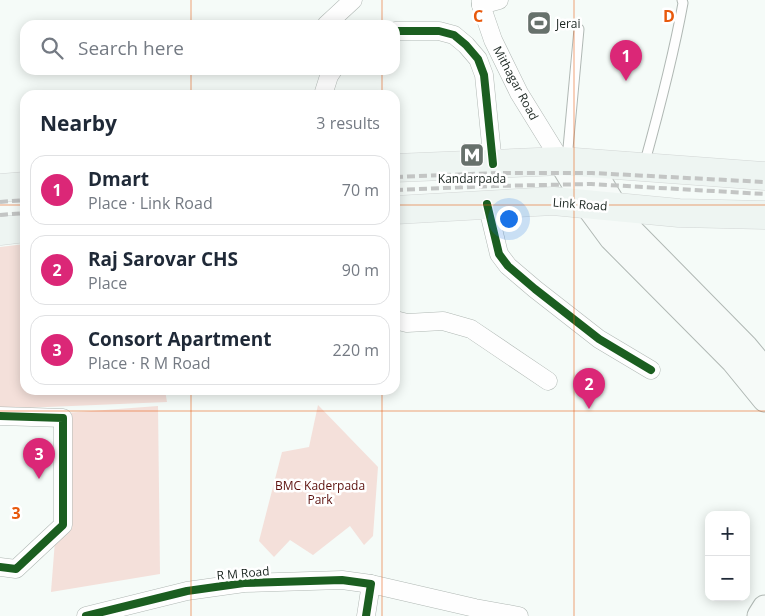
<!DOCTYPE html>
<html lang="en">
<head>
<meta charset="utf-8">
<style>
  :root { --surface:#fff; --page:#f6f6f7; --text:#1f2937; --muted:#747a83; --line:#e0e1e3; --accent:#db2777 }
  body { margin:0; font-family:"Open Sans",sans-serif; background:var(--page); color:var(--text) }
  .controls { position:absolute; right:15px; bottom:15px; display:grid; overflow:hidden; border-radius:10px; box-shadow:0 2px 12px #0003 }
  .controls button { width:45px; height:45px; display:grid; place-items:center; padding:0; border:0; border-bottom:1px solid var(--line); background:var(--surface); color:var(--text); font:25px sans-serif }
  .you { position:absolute; left:508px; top:218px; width:18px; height:18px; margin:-12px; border:4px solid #fff; border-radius:50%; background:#1a73e8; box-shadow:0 0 0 8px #1a73e833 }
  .badge { display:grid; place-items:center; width:32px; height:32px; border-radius:50%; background:var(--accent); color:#fff; font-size:16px; font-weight:700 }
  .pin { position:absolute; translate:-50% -41px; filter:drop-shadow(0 1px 2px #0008) }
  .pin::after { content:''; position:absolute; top:26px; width:18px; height:15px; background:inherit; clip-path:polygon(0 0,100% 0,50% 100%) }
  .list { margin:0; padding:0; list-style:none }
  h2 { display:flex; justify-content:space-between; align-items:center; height:65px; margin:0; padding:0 20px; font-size:21px }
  h2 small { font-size:16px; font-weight:400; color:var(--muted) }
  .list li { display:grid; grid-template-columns:32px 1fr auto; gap:15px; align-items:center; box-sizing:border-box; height:70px; margin:0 10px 10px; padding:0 10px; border:1px solid var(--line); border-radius:15px }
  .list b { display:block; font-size:19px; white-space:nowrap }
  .list p { margin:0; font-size:16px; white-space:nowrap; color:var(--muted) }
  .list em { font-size:16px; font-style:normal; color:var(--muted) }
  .icon { flex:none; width:28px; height:28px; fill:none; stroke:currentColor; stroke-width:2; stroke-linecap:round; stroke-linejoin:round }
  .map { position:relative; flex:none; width:765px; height:616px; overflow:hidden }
  .search { position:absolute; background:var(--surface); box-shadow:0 2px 12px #0003; left:20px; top:20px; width:380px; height:55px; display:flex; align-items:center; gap:12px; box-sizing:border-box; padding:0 18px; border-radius:15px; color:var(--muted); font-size:19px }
  .panel { position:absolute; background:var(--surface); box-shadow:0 2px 12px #0003; left:20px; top:90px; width:380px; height:305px; border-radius:15px }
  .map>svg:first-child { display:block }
  .green { fill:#f4e0da }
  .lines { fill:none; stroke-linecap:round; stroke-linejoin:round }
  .service-casing { stroke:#b0b8b4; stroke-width:11 }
  .minor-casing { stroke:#b0b8b4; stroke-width:19 }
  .secondary-casing { stroke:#b0b8b4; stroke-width:27 }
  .primary-casing { stroke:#d2d6d5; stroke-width:29 }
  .service { stroke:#fefefe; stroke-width:9 }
  .minor { stroke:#fefefe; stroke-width:18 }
  .secondary { stroke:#f6faf8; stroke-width:25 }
  .primary { stroke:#eef5f2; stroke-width:28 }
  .rail { stroke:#c3c5c4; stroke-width:4; stroke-dasharray:8 4; stroke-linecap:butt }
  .cycleway-casing { stroke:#fff; stroke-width:11 }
  .cycleway { stroke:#1b5e20; stroke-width:8 }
  .grid { fill:none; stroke:#e8590c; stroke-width:1; stroke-opacity:0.55 }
  .labels { text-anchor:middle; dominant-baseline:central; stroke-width:5; stroke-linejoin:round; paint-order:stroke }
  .poi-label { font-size:12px; fill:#1b2621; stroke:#fff; text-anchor:start }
  .street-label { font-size:12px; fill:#1b2621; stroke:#fff }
  .park-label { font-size:12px; fill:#5c110e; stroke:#fff }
  .grid-label { font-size:16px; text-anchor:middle; font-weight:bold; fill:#e8590c; stroke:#fff; stroke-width:5; stroke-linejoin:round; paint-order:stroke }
</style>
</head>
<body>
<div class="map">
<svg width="765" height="616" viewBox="0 0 765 616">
  <rect width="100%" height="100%" fill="#f5fbf8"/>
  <g class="green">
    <path d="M25,244v146h140l2,12 -167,7v-162z"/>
    <path d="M318,405l60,62 -5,69 -9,9 -14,-19 -37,29 -23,-15 -16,17 -15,-16 23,-89 27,-5z"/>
    <path d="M158,406l2,168 -109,18 14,-179z"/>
  </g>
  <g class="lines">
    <defs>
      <g id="service">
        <path d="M567,159l12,-130"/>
        <path d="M644,165c15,-54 29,-107 39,-162l-1,-3"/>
      </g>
      <g id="minor">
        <path d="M481,0v5l12,35 26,53 42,68"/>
        <path d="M481,5l18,-5"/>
        <path d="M326,25l27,-25"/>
        <path d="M395,31h44l15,4 12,10 12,14 6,16 9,89"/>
        <path d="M323,95l6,-19 4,-6"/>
        <path d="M487,204l12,50 9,12 27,23 64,50 52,31"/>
        <path d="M395,320l12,3 36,-2 28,8 77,52"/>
        <path d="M0,416l63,2v107l-47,44 -16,-2"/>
        <path d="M371,584l104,24 44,8"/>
        <path d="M86,616l101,-25 57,-8 98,-3 29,4 -5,32"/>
      </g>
      <g id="secondary">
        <path d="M561,161l26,43 25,34 122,123 31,38"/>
        <path d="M588,163l38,63 119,121 20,24"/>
        <path d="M760,616l5,-8"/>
      </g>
      <g id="primary">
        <path d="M395,168l166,-7 204,15"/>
        <path d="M0,188l25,-2"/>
        <path d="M395,210l158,-9 126,12 86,2"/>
        <path d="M0,231l25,-3"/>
      </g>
    </defs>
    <use href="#service" class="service-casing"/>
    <use href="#minor" class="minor-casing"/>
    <use href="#secondary" class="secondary-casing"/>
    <use href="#primary" class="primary-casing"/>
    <use href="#service" class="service"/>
    <use href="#minor" class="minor"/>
    <use href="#secondary" class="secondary"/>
    <use href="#primary" class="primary"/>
    <g class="rail">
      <path d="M395,177l102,-4h95l173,9"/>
      <path d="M395,190l101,-4 95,-2 174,10"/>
      <path d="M0,202l25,-2"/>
      <path d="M0,215l25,-2"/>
    </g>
    <defs>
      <g id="cycleway">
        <path d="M395,31h44l15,4 12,10 12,14 6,16 9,89"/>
        <path d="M487,204l12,50 9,12 27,23 64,50 52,31"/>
        <path d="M0,416l63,2v107l-47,44 -16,-2"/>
        <path d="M86,616l101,-25 57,-8 98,-3 29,4 -5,32"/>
      </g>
    </defs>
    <use href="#cycleway" class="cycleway-casing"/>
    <use href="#cycleway" class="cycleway"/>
  </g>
  <path class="grid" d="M191,0v25M382,0v25M574,0v616M191,70v25M382,70v25M0,205h25M395,205h370M191,390v226M382,390v226M0,411h765"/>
  <defs>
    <symbol id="stadium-square" viewBox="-11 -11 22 22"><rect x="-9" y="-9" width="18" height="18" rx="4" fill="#67716c" stroke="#fff"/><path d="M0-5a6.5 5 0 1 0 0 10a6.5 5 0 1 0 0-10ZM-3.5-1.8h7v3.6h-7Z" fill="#fff"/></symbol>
    <symbol id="metro-square" viewBox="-11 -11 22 22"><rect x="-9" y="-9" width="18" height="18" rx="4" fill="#67716c" stroke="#fff"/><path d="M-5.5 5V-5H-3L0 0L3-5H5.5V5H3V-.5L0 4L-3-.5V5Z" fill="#fff"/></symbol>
  </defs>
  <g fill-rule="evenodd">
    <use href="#stadium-square" x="525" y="9" width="28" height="28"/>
    <use href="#metro-square" x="458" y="141" width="28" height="28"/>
  </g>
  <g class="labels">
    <g class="poi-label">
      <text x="556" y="23">Jerai</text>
      <text x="472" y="178" text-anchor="middle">Kandarpada</text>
    </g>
    <g class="street-label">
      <text transform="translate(516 83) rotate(62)">Mithagar Road</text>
      <text transform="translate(580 204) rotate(4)">Link Road</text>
      <text transform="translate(243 573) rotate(-5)">R M Road</text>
    </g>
    <g class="park-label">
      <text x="320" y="485">BMC Kaderpada<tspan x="320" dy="14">Park</tspan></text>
    </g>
  </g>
  <g class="grid-label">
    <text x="478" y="22">C</text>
    <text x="669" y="22">D</text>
    <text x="16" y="519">3</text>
  </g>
</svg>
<div class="controls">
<button>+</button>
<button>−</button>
</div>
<div class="you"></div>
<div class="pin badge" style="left:626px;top:81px">1</div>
<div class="pin badge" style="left:589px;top:409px">2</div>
<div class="pin badge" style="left:39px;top:479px">3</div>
<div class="search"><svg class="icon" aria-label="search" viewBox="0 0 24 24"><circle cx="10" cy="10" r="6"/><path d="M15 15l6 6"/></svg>Search here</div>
<section class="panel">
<h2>Nearby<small>3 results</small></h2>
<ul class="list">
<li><span class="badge">1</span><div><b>Dmart</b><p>Place · Link Road</p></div><em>70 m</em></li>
<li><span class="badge">2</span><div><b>Raj Sarovar CHS</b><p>Place</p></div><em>90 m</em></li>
<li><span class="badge">3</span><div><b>Consort Apartment</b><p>Place · R M Road</p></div><em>220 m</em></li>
</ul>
</section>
</div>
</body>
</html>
